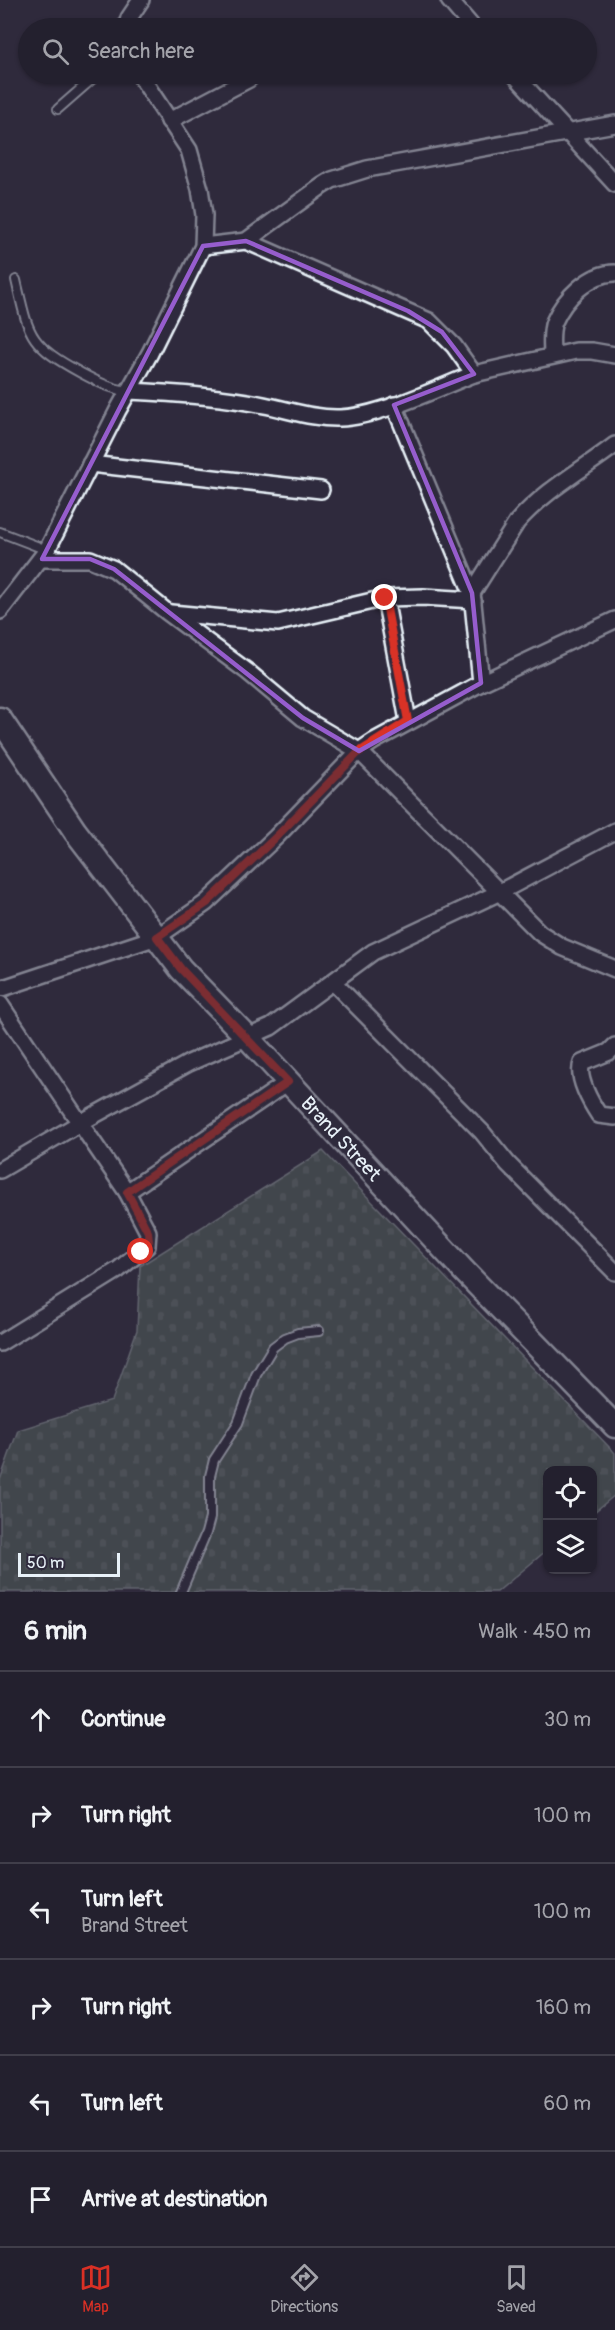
<!DOCTYPE html>
<html lang="en">
<head>
<meta charset="utf-8">
<style>
  :root { --surface:#23202e; --page:#2b2836; --text:#f1f3f6; --muted:#a3a3aa; --line:#403e4a; --accent:#d93025 }
  body { margin:0; font-family:Pangolin,sans-serif; background:var(--page); color:var(--text) }
  .controls { position:absolute; right:18px; bottom:18px; display:grid; overflow:hidden; border-radius:12px; box-shadow:0 2px 4px #0004 }
  .controls button { width:54px; height:54px; display:grid; place-items:center; padding:0; border:0; border-bottom:2px solid var(--line); background:var(--surface); color:var(--text); font:30px sans-serif }
  .scale { position:absolute; left:18px; bottom:15px; width:102px; box-sizing:border-box; padding-left:6px; border:3px solid #e8f1f8; border-top:0; font-size:16px; line-height:21px; white-space:nowrap; color:#e8f1f8; -webkit-text-stroke:4px #2f2a3d; paint-order:stroke }
  .stop { position:absolute; width:18px; height:18px; margin:-14px; border:4px solid #d93025; border-radius:50%; background:#fff }
  .stop.end { background:#d93025; border-color:#fff; box-shadow:0 2px 6px #0008 }
  .list { margin:0; padding:0; list-style:none }
  h2 { display:flex; justify-content:space-between; align-items:center; height:78px; margin:0; padding:0 24px; font-size:26px }
  h2 small { font-size:20px; font-weight:400; color:var(--muted) }
  .list li { display:grid; grid-template-columns:39px 1fr auto; gap:18px; align-items:center; box-sizing:border-box; height:96px; padding:0 24px; border-top:2px solid var(--line) }
  .list b { display:block; font-size:22px; white-space:nowrap }
  .list p { margin:0; font-size:20px; white-space:nowrap; color:var(--muted) }
  .list em { font-size:20px; font-style:normal; color:var(--muted) }
  .icon { flex:none; width:33px; height:33px; fill:none; stroke:currentColor; stroke-width:2; stroke-linecap:round; stroke-linejoin:round }
  .map { position:relative; flex:none; width:615px; height:1592px; overflow:hidden }
  .search { position:absolute; background:var(--surface); box-shadow:0 2px 4px #0004; left:18px; right:18px; top:18px; height:66px; display:flex; align-items:center; gap:15px; box-sizing:border-box; padding:0 21px; border-radius:33px; color:var(--muted); font-size:22px }
  .sheet { height:654px; background:var(--surface) }
  nav { display:flex; justify-content:space-around; align-items:center; box-sizing:border-box; height:84px; border-top:2px solid var(--line); background:var(--surface); font-size:16px; color:var(--muted) }
  nav a { display:grid; justify-items:center; gap:3px }
  nav .on { color:var(--accent) }
  .map>svg:first-child { display:block }
  .cemetery { fill:url(#cemetery-stones); stroke:#a0adac; stroke-width:1.5 }
  .lines { fill:none; stroke-linecap:round; stroke-linejoin:round }
  .lane-casing { stroke:#e8f1f8; stroke-width:12 }
  .street-casing { stroke:#e8f1f8; stroke-width:20 }
  .secondary-casing { stroke:#e8f1f8; stroke-width:27 }
  .lane { stroke:#2f2a3d; stroke-width:8 }
  .street { stroke:#2f2a3d; stroke-width:15 }
  .secondary { stroke:#2f2a3d; stroke-width:22 }
  .route { stroke:#d93025; stroke-width:8 }
  .marked { fill:none; stroke:#965dcd; stroke-width:4.5; stroke-linejoin:round }
  .labels { text-anchor:middle; dominant-baseline:central; stroke-width:4.5; stroke-linejoin:round; paint-order:stroke }
  .street-label { font-size:20px; fill:#e8f1f8; stroke:#2f2a3d }
</style>
</head>
<body>
<div class="map">
<svg width="615" height="1592" viewBox="0 0 615 1592">
  <defs>
    <pattern id="cemetery-stones" width="16" height="16" patternUnits="userSpaceOnUse" patternTransform="scale(1.5)"><rect width="16" height="16" fill="#586961"/><path d="M2 7V4a2 2 0 0 1 4 0v3zM10 15v-3a2 2 0 0 1 4 0v3z" fill="#707f78"/></pattern>
  </defs>
  <rect width="100%" height="100%" fill="#2f2a3d"/>
  <filter id="ink" filterUnits="userSpaceOnUse"><feTurbulence type="fractalNoise" baseFrequency=".0167" numOctaves="2"/><feDisplacementMap in="SourceGraphic" scale="12" xChannelSelector="R" yChannelSelector="G"/><feConvolveMatrix kernelMatrix="1 2 1 2 8 2 1 2 1" color-interpolation-filters="sRGB"/></filter>
  <g filter="url(#ink)">
    <path class="cemetery" d="M323,1151l292,302v42l-22,18 -1,-43h-44l-1,80 -50,42h-497v-112l18,-50 94,-29 25,-71 3,-64z"/>
    <g class="lines">
      <defs>
        <g id="lane">
          <path d="M58,109l40,-35"/>
          <path d="M16,280c13,56 12,64 65,93 15,8 30,16 47,18"/>
          <path d="M0,532l47,18"/>
          <path d="M181,1592l25,-59 4,-15v-42l4,-16 24,-37 18,-48 17,-28 12,-9 13,-5 21,-2"/>
        </g>
        <g id="street">
          <path d="M449,0l24,28"/>
          <path d="M126,28l3,-10 12,-18"/>
          <path d="M514,74l101,110"/>
          <path d="M169,121l80,-42"/>
          <path d="M246,241l183,80 25,25 20,28 102,-23h16l23,4"/>
          <path d="M203,246l43,-5 76,-55 10,-6 35,-11 248,-45"/>
          <path d="M552,356c0,-11 -2,-24 2,-34 10,-23 35,-49 61,-49"/>
          <path d="M128,391c46,2 91,5 136,14 26,5 50,14 76,13 38,-1 98,-30 134,-44"/>
          <path d="M394,405l78,188 9,90"/>
          <path d="M90,464l231,26"/>
          <path d="M42,559h48l24,10 53,43 81,60 55,46 56,33 181,182 22,14 53,22"/>
          <path d="M472,593l45,-71c27,-31 65,-52 98,-77"/>
          <path d="M385,598l23,123"/>
          <path d="M0,611l47,-61 71,-140 32,-57 53,-107 1,-31 -4,-26 -11,-39 -50,-76"/>
          <path d="M171,613l107,10 107,-25 38,-1 50,3"/>
          <path d="M333,982l149,150 26,32 107,108"/>
          <path d="M0,989l157,-52 49,-34 70,-66 83,-86 15,-10 107,-58 134,-63"/>
          <path d="M0,1004l80,119 -80,47"/>
          <path d="M615,1046l-6,6 -27,11c-6,14 9,40 17,52l16,2"/>
          <path d="M127,1192l-47,-69 109,-60 82,-36 102,-75 125,-59 117,-62"/>
          <path d="M0,1343l118,-73 29,-24 1,-14 -21,-40 161,-110"/>
        </g>
        <g id="secondary">
          <path id="s1" d="M0,719l75,112 106,138 66,68 217,234 151,155"/>
        </g>
      </defs>
      <use href="#lane" class="lane-casing"/>
      <use href="#street" class="street-casing"/>
      <use href="#secondary" class="secondary-casing"/>
      <use href="#lane" class="lane"/>
      <use href="#street" class="street"/>
      <use href="#secondary" class="secondary"/>
    </g>
  </g>
  <g class="lines" filter="url(#ink)">
    <path class="route" d="M141,1252l8,-11 -1,-9 -21,-40 161,-110 -107,-113 -24,-32 50,-34 69,-66 83,-85 49,-31 -23,-123"/>
  </g>
  <path d="M0 0H615V1592H0ZM246,241l162,70 34,21 32,42 -80,31 78,188 9,90 -122,68 -56,-33 -189,-149 -24,-10h-48l161,-313z" fill="#2f2a3d" fill-opacity=".55" fill-rule="evenodd"/>
  <path class="marked" d="M246,241l162,70 34,21 32,42 -80,31 78,188 9,90 -122,68 -56,-33 -189,-149 -24,-10h-48l161,-313z"/>
  <g class="labels">
    <g class="street-label">
      <text stroke="none"><textPath href="#s1" startOffset="542">Brand Street</textPath></text>
    </g>
  </g>
</svg>
<div class="controls">
<button><svg class="icon" aria-label="locate" viewBox="0 0 24 24"><circle cx="12" cy="12" r="6"/><path d="M12 2v4M12 18v4M2 12h4M18 12h4"/></svg></button>
<button><svg class="icon" aria-label="layers" viewBox="0 0 24 24"><path d="M12 4l9 5-9 5-9-5zM3 14l9 5 9-5"/></svg></button>
</div>
<div class="scale">50 m</div>
<div class="stop" style="left:141px;top:1252px"></div>
<div class="stop end" style="left:385px;top:598px"></div>
<div class="search"><svg class="icon" aria-label="search" viewBox="0 0 24 24"><circle cx="10" cy="10" r="6"/><path d="M15 15l6 6"/></svg>Search here</div>
</div>
<section class="sheet">
<h2>6 min<small>Walk · 450 m</small></h2>
<ul class="list">
<li><svg class="icon" aria-label="ahead" viewBox="0 0 24 24"><path d="M12 20V5M6 11l6-6 6 6"/></svg><div><b>Continue</b></div><em>30 m</em></li>
<li><svg class="icon" aria-label="right" viewBox="0 0 24 24"><path d="M7 20v-9h11M14 6l5 5-5 5"/></svg><div><b>Turn right</b></div><em>100 m</em></li>
<li><svg class="icon" aria-label="left" viewBox="0 0 24 24"><path d="M17 20v-9H6M10 6l-5 5 5 5"/></svg><div><b>Turn left</b><p>Brand Street</p></div><em>100 m</em></li>
<li><svg class="icon" aria-label="right" viewBox="0 0 24 24"><path d="M7 20v-9h11M14 6l5 5-5 5"/></svg><div><b>Turn right</b></div><em>160 m</em></li>
<li><svg class="icon" aria-label="left" viewBox="0 0 24 24"><path d="M17 20v-9H6M10 6l-5 5 5 5"/></svg><div><b>Turn left</b></div><em>60 m</em></li>
<li><svg class="icon" aria-label="arrive" viewBox="0 0 24 24"><path d="M6 21V4h12l-3 4 3 4H6"/></svg><div><b>Arrive at destination</b></div></li>
</ul>
</section>
<nav>
<a class="on"><svg class="icon" aria-label="map" viewBox="0 0 24 24"><path d="M3 6l6-2 6 2 6-2v14l-6 2-6-2-6 2zM9 4v14M15 6v14"/></svg>Map</a>
<a><svg class="icon" aria-label="directions" viewBox="0 0 24 24"><path d="M12 3l9 9-9 9-9-9zM9 14v-3h6M13 9l2 2-2 2"/></svg>Directions</a>
<a><svg class="icon" aria-label="saved" viewBox="0 0 24 24"><path d="M7 4h10v16l-5-4-5 4z"/></svg>Saved</a>
</nav>
</body>
</html>
